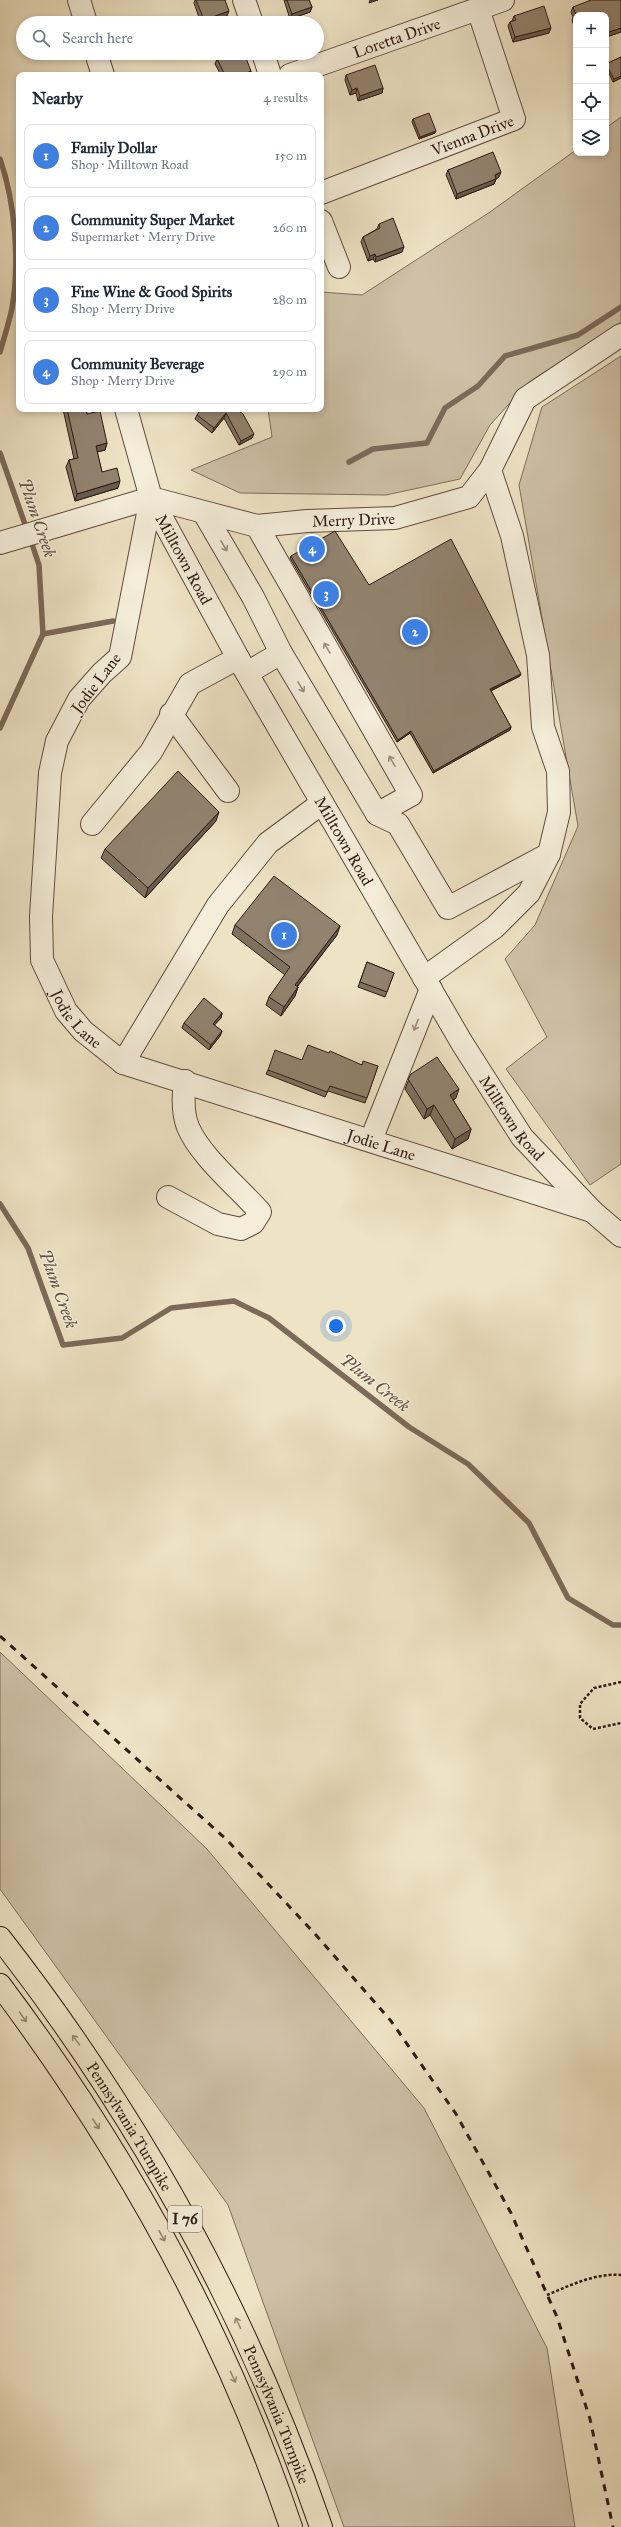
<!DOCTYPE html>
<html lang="en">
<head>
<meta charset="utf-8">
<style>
  :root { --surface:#fff; --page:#f6f6f7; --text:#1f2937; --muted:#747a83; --line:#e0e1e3; --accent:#2563eb }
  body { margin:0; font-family:"IM FELL Great Primer",serif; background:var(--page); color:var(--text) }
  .controls { position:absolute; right:12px; top:12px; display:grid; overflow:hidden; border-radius:8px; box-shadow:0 2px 6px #0003 }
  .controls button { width:36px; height:36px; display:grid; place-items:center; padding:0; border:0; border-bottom:1px solid var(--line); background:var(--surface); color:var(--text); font:20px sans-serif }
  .you { position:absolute; left:336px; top:1326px; width:14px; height:14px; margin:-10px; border:3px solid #fff; border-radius:50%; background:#1a73e8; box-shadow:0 0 0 6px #1a73e833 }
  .badge { display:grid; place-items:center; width:26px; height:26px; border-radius:50%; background:var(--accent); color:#fff; font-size:13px; font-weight:700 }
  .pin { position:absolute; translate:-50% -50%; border:2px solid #fff; box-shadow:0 1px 4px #0006 }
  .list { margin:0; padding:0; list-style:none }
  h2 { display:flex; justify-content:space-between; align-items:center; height:52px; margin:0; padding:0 16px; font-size:17px }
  h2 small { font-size:13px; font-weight:400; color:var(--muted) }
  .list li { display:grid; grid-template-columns:26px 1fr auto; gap:12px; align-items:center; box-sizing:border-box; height:64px; margin:0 8px 8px; padding:0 8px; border:1px solid var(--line); border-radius:8px }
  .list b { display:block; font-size:15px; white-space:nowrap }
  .list p { margin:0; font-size:13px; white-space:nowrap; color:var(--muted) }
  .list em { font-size:13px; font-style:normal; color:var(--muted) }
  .icon { flex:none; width:22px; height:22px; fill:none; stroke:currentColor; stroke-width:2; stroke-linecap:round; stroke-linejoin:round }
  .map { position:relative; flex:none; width:621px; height:2527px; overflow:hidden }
  .search { position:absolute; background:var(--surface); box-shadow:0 2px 6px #0003; left:16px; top:16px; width:308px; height:44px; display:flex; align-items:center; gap:10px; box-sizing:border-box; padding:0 14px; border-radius:22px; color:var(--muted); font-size:15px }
  .panel { position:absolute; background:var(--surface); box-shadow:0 2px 6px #0003; left:16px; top:72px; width:308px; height:340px; border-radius:8px }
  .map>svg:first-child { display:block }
  .green { fill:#cec1a7; stroke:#7e6e5c }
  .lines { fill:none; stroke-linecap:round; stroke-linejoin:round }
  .stream { stroke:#7b6a59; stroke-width:5.5 }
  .minor-casing { stroke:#5f4c3f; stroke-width:24 }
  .highway-casing { stroke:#2f1a12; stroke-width:24 }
  .path { stroke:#2f1a12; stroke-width:2.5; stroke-dasharray:3 2; stroke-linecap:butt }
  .minor { stroke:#f4edd9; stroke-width:22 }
  .highway { stroke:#eee3c5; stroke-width:22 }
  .rail { stroke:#2f1a12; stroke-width:3; stroke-dasharray:7 7; stroke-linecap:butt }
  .wall { fill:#7e715f; stroke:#2f1a12 }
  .shaded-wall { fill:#665c4e; stroke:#2f1a12 }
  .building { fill:#92836f; stroke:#2f1a12 }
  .oneway { stroke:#9b8e7f }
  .oneway2 { stroke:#988974 }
  .labels { text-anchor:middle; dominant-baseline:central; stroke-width:3; stroke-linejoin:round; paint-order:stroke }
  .shield { fill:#f4edd9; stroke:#6a594e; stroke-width:1 }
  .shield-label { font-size:15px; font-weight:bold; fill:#2f1a12 }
  .street-label { font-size:16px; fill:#2f1a12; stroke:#f4edd9 }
  .water-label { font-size:17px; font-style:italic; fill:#614f41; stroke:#f4edd9 }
</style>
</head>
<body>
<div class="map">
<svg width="621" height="2527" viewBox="0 0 621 2527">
  <rect width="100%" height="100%" fill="#eee3c5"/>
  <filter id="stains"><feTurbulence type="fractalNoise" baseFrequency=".005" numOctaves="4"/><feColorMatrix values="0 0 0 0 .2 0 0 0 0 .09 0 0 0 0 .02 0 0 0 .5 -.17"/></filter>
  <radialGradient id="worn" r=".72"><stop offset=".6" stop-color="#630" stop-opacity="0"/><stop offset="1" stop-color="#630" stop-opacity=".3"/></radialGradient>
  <g class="green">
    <path d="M621,117v205l-92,60 -39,43 -30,54 -74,16 -146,-2 -49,-23 81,-33 -4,-28h53v-117l41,3 128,-83 86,-62v3h30v-25z"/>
    <path d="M621,356v808l-31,21 -84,-116 41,-32 -42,-78 30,-34 43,-99 -59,-341 23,-78z"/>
    <path d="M0,1652l207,197 217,259 123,240 28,179h-231l-116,-322 -228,-316z"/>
  </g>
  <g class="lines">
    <g class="stream">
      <path d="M0,159c15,43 20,103 12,149 -3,15 -8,30 -12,44"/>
      <path d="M0,453l27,77"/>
      <path d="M349,462l24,-13 54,-6 18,-35 33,-22 27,-30 73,-21 43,-28"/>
      <path d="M43,634l70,-13"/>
      <path d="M0,728l43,-94 -4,-69 -9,-27"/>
      <path d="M0,1204l28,44 35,97 59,-7 49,-30 63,-7 35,17 140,109 59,37 61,59 39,75 45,27h8"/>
    </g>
    <defs>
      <g id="minor">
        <path d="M79,0l7,23"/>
        <path d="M244,0l8,23"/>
        <path d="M96,53l7,22"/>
        <path d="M263,53l7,22"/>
        <path id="s1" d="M290,75l213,-75"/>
        <path id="s2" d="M321,193l193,-74 -36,-110"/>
        <path d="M321,221l18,46"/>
        <path id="s3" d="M126,409l25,89 87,160 224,385 60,94 70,74 29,25"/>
        <path id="s4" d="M151,498l-31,159 -18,16 -23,26 -22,42 -7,32 -9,143 1,44 24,51 17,20 40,32 469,148"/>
        <path d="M204,513l49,84 28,56 96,161 21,10 50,84 101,-54"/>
        <path d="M257,526l154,269 -34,19"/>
        <path id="s5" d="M0,543l151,-45 106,28 50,-5 88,-3 74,-21 21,-27 35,-71 96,-64"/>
        <path d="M247,673l34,-20"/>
        <path d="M171,714l57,77"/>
        <path d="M92,824l59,-72 39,-68 48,-26"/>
        <path d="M424,978l71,-51 34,-34 20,-39 10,-42 -1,-41 -15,-44 -5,-72 -26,-119 -22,-66"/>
        <path d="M123,1063l95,-158 50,-62 54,-40"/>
        <path d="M371,1140l60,-151"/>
        <path d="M168,1197l50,27 23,5 12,-6 7,-11c-22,-25 -60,-56 -72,-85 -6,-15 -5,-31 -3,-46"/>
      </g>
      <g id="highway">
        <path id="s6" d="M0,1938c138,177 248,376 321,589"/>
        <path d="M0,1985c123,164 225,347 291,542"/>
      </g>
    </defs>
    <use href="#minor" class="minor-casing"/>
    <use href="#highway" class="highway-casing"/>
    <g class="path">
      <path d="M621,1682l-27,6 -14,16v14l13,11 28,-6"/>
      <path d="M547,2295c24,-10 48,-22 74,-20"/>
    </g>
    <use href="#minor" class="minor"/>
    <use href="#highway" class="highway"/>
    <path class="rail" d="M0,1636l227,204 89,95 75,86 65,93 55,99 46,104 33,102 23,108"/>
  </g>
  <g class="wall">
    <path d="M195,0h30l2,16 -19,7h-7l-7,-20z"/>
    <path d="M284,0h25l3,7 -2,5 -20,7z"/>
    <path d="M621,0v32l-15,5v-22h-30v17l-4,-12 1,-3 -2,-5 2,-5z"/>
    <path d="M514,16l35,17 -36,9 -5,-16 2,-4 2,-1z"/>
    <path d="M621,57v21l-8,4 -7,-15v-3z"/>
    <path d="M217,59l34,12 -1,4h-29l-6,-11z"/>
    <path d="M346,75l37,13 -1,5 -24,8 -2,-8 -6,2 -5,-15z"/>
    <path d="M413,119l22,14 -16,6 -7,-17z"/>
    <path d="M448,170l51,7 -3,2 -2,5 -38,15 -10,-24z"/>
    <path d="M379,224l23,28 -27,10 -2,-3 -5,2 -7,-19 2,-5 14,-8z"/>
    <path d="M63,409h23l1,5 20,29 -2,7 -8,2 5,20 16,16 -43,13 -9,-34 3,-7 5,-1z"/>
    <path d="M237,409l15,29 -13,7 -15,-27 -12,15 -17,-14 2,-4z"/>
    <path d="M291,556l78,29 151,91 -29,15 20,36 -1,3 -77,43 -23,-40 -13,9 -107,-184z"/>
    <path d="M216,821l-71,77 -44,-40 4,-9z"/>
    <path d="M235,925l102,10 -40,52h1l-3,9 -14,20 -15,-11 3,-8 16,-22 -53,-41z"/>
    <path d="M367,962l27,11 -9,24 -27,-10z"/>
    <path d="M222,1013l-1,5 -7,7 8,6 -2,5 -11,14 -27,-22 2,-5z"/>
    <path d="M302,1060l76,6 -13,37 -37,-12 -3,6 -59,-23 2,-4z"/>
    <path d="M411,1074l45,24 -3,2 18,29 -3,10 -16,10 -22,-34 -6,4 -19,-30z"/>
  </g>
  <g class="shaded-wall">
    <path d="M370,0h8l-9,3z"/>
    <path d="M312,7l-2,5 -20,7 2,-5z"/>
    <path d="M229,11l-2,5 -19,7h-5l1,-3z"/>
    <path d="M551,28l-2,5 -36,9 2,-5z"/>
    <path d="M621,28v4l-15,5v-4z"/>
    <path d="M251,71l-1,4h-8z"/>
    <path d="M621,76v2l-8,4 1,-3z"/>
    <path d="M357,88l-1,5 -6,2 2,-5z"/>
    <path d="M383,88l-1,5 -24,8 2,-5z"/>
    <path d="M436,131l-1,2 -16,6 1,-2z"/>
    <path d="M501,172l-2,5 -3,2 -2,5 -38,15 1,-5z"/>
    <path d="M404,247l-2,5 -27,10 1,-5z"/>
    <path d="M375,254l-2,5 -5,2 2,-5z"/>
    <path d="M226,413l-2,5 -12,15 2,-5z"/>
    <path d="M254,434l-2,4 -13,7 2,-4z"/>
    <path d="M107,443l-2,7 -12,3 3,-7z"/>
    <path d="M120,481l-2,7 -43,13 2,-7z"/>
    <path d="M521,674l-1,2 -31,15 1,-2z"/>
    <path d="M511,727l-1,3 -77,43 1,-2z"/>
    <path d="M411,731l-1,2 -13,9 1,-2z"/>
    <path d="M219,812l-3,9 -71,77 3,-10z"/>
    <path d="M340,926l-3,9 -46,59 4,-9z"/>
    <path d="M298,987l-3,9 -14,20 3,-9z"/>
    <path d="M222,1013l-1,5 -10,11 2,-5z"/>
    <path d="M222,1031l-2,5 -11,14 2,-5z"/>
    <path d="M459,1089l-3,9 -10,6 4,-9z"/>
    <path d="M434,1105l-4,10 -6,4 3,-10z"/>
    <path d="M471,1129l-3,10 -16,10 3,-10z"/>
  </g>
  <g class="building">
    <path d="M196,0h29l4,11 -25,9z"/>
    <path d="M287,0h22l3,7 -20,7z"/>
    <path d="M591,0h30v28l-15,5v-18h-30v7l-2,-7h2l-3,-8z"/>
    <path d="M544,6l7,22 -36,9 -5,-15 6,-2 -2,-4z"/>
    <path d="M233,53h11l7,18 -9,4h-17l-8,-16z"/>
    <path d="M621,57v19l-7,3 -8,-15z"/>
    <path d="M375,65l8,23 -23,8 -3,-8 -5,2 -6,-15z"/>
    <path d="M429,113l7,18 -16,6 -7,-18z"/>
    <path d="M493,152l8,20 -6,3 1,4 -39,15 -9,-24z"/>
    <path d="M393,218l11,29 -28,10 -1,-3 -5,2 -7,-19 17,-9 -1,-4z"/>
    <path d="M67,409h19l1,5 13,-3 7,32 -11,3 6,26 15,-4 3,13 -43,13 -8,-34 9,-2z"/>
    <path d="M201,409h36l6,5 11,20 -13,7 -15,-28 -12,15 -17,-13z"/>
    <path d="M335,531l34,54 82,-46 70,135 -31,15 21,38 -77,44 -23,-40 -13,9 -107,-184z"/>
    <path d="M178,771l41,41 -71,76 -43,-39z"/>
    <path d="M274,876l66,50 -45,59 3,2 -14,20 -15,-10 21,-30 -55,-42z"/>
    <path d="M367,962l27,11 -7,19 -27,-10z"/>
    <path d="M204,998l18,15 -9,11 9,7 -11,14 -27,-22z"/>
    <path d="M308,1045l21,8 1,-2 32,14 1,-4 15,5 -11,32 -37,-12 -3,6 -59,-22 7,-20 27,10z"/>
    <path d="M437,1057l22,32 -9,6 21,34 -16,10 -21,-34 -7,4 -19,-30 3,-5z"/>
  </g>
  <defs><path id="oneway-shaft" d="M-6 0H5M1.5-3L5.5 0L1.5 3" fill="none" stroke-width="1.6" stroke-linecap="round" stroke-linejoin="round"/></defs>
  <g class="oneway">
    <use href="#oneway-shaft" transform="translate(224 546) rotate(59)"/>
    <use href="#oneway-shaft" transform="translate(327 648) rotate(-120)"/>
    <use href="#oneway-shaft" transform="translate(301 687) rotate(59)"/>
    <use href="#oneway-shaft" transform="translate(392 761) rotate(-120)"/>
    <use href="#oneway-shaft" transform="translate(416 1025) rotate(111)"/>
  </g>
  <g class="oneway2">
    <use href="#oneway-shaft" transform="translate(23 2017) rotate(55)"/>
    <use href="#oneway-shaft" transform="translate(76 2040) rotate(-125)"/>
    <use href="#oneway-shaft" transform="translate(96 2124) rotate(57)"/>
    <use href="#oneway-shaft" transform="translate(162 2236) rotate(61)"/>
    <use href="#oneway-shaft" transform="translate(238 2323) rotate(-116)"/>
    <use href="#oneway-shaft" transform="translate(233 2377) rotate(65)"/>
  </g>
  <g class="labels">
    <rect class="shield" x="168" y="2206" width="34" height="26" rx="3"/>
    <g class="shield-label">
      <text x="185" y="2219">I 76</text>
    </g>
    <g class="street-label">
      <text stroke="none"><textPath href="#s1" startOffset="113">Loretta Drive</textPath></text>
      <text stroke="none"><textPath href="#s2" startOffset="162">Vienna Drive</textPath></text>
      <text stroke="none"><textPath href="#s5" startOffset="364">Merry Drive</textPath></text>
      <text stroke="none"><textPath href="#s3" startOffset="162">Milltown Road</textPath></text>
      <text transform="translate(96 683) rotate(-53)">Jodie Lane</text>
      <text stroke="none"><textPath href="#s3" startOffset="486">Milltown Road</textPath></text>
      <text stroke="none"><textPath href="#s4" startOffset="557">Jodie Lane</textPath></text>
      <text stroke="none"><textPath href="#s3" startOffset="810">Milltown Road</textPath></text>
      <text stroke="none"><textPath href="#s4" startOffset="893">Jodie Lane</textPath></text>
      <text stroke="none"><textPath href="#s6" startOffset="229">Pennsylvania Turnpike</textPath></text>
      <text stroke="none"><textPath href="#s6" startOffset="553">Pennsylvania Turnpike</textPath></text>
    </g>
    <g class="water-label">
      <text transform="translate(37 518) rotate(71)">Plum Creek</text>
      <text transform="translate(58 1289) rotate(70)">Plum Creek</text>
      <text transform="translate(375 1383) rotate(38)">Plum Creek</text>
    </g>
  </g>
  <rect width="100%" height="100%" filter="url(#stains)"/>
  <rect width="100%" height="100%" fill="url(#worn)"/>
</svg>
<div class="controls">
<button>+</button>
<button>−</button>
<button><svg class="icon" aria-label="locate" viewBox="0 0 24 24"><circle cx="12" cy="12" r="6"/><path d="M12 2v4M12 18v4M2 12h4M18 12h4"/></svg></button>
<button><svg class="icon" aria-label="layers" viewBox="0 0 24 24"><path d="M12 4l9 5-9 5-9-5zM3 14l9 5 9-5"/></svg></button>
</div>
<div class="you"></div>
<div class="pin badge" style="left:284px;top:935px;background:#3f7fe0">1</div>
<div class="pin badge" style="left:415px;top:632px;background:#3f7fe0">2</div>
<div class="pin badge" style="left:326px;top:594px;background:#3f7fe0">3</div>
<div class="pin badge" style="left:312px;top:549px;background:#3f7fe0">4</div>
<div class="search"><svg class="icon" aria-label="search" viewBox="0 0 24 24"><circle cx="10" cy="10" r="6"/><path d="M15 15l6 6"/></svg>Search here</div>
<section class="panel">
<h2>Nearby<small>4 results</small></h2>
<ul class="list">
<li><span class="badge" style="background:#3f7fe0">1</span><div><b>Family Dollar</b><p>Shop · Milltown Road</p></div><em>150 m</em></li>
<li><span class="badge" style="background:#3f7fe0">2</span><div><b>Community Super Market</b><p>Supermarket · Merry Drive</p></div><em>260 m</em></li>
<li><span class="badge" style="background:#3f7fe0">3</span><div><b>Fine Wine &amp; Good Spirits</b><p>Shop · Merry Drive</p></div><em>280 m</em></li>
<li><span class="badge" style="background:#3f7fe0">4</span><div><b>Community Beverage</b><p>Shop · Merry Drive</p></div><em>290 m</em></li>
</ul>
</section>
</div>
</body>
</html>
